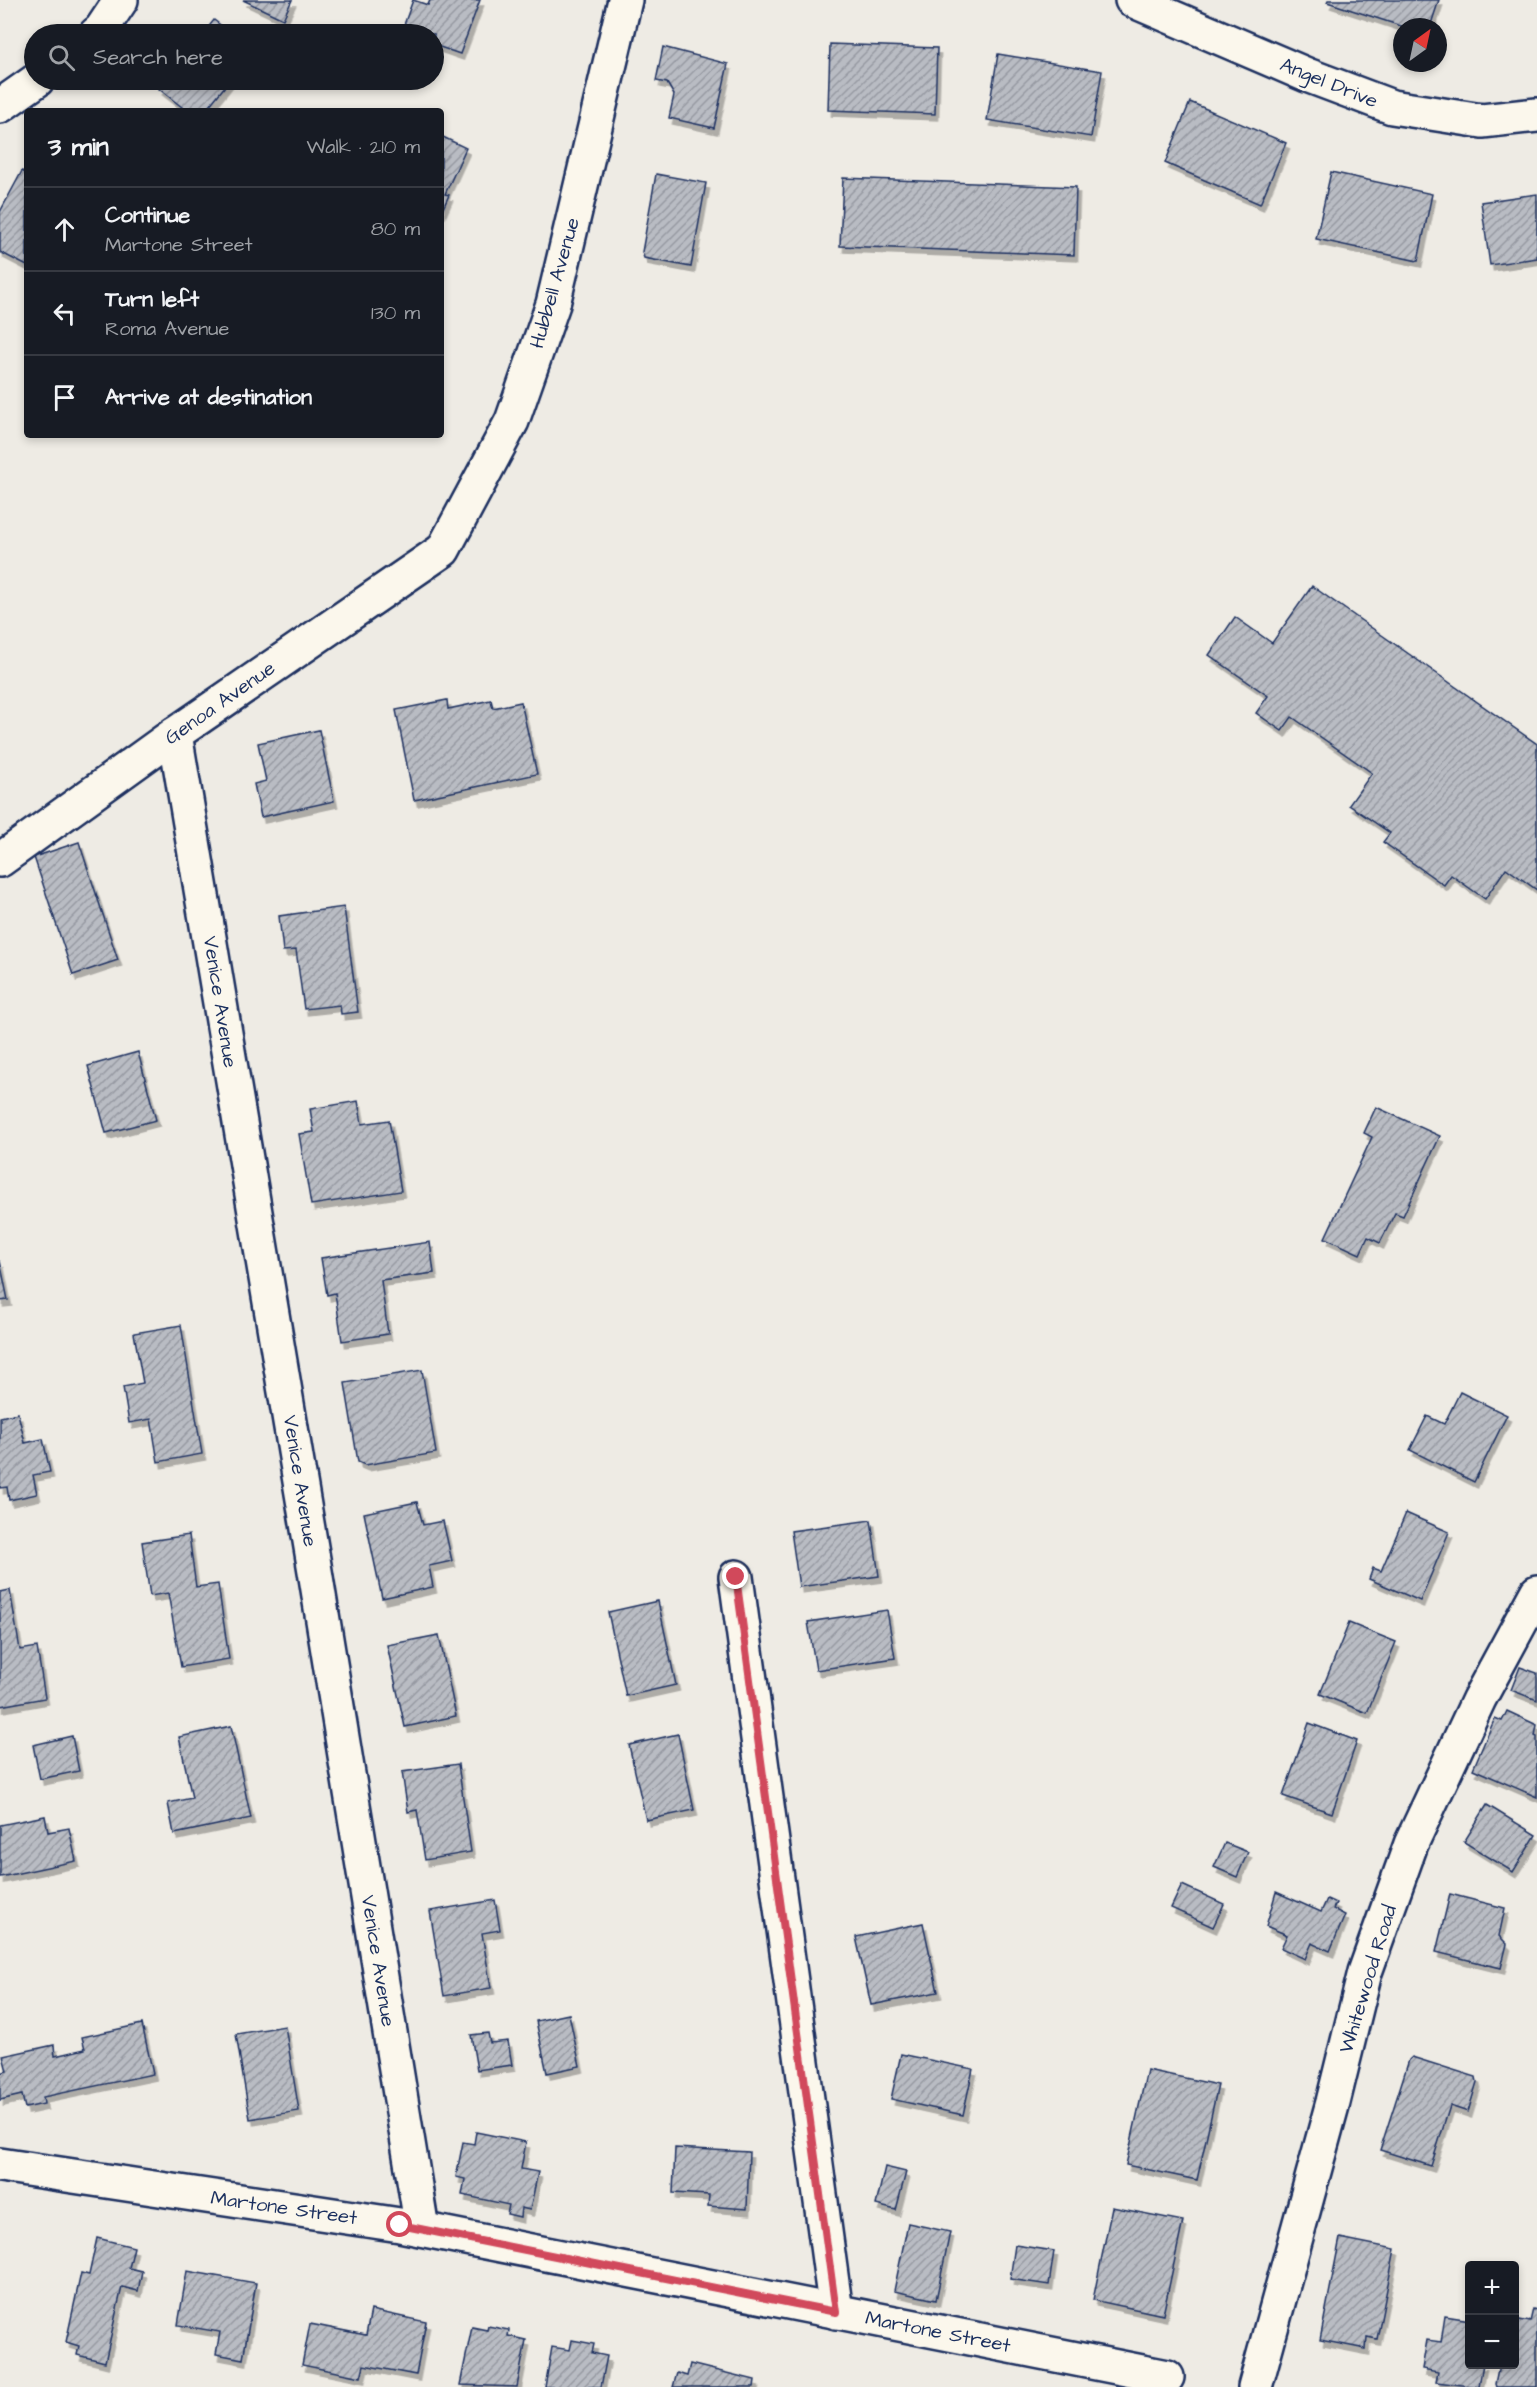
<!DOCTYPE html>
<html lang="en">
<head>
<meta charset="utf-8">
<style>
  :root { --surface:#171b24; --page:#20242c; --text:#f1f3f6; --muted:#9ea1a6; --line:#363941 }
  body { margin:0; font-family:"Architects Daughter",sans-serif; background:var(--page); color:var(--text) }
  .controls { position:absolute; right:18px; bottom:18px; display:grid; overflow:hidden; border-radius:6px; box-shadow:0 3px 9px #0003 }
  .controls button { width:54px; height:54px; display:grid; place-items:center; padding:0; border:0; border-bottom:2px solid var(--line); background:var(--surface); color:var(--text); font:30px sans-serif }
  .compass { position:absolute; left:1393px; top:18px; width:54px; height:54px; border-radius:50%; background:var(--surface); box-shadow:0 3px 9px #0003; rotate:33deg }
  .stop { position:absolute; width:18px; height:18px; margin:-14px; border:4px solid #d1495b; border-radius:50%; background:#fff }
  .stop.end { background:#d1495b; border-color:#fff; box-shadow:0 2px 6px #0008 }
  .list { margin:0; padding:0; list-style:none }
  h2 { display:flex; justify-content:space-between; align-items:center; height:78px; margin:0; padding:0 24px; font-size:26px }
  h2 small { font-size:20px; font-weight:400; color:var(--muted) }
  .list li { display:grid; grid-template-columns:39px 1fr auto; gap:18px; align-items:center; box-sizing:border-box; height:84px; padding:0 24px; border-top:2px solid var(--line) }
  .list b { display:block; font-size:22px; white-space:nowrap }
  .list p { margin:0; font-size:20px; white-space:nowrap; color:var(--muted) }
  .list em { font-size:20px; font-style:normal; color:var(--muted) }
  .icon { flex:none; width:33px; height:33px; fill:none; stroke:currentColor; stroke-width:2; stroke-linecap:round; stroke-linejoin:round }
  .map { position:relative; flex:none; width:1537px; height:2387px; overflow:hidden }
  .search { position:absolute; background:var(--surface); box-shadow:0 3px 9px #0003; left:24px; top:24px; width:420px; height:66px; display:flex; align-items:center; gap:15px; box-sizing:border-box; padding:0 21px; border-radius:33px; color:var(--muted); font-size:22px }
  .panel { position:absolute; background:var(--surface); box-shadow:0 3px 9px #0003; left:24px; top:108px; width:420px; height:330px; border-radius:6px }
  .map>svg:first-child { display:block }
  .building { fill:url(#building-hatch); stroke:#1b2f5e; stroke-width:1.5; filter:url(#shadow) }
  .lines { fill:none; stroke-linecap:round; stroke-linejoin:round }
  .minor-casing { stroke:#1b2f5e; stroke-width:38 }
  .tertiary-casing { stroke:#1b2f5e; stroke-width:38 }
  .minor { stroke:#fbf7ec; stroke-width:33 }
  .tertiary { stroke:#fbf7ec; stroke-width:33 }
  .route { stroke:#d1495b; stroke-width:8 }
  .labels { text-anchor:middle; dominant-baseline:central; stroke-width:4.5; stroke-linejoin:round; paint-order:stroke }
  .street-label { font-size:20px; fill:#1b2f5e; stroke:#fbf7ec }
</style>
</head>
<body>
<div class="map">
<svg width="1537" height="2387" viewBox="0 0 1537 2387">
  <defs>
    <pattern id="building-hatch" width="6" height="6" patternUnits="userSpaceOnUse" patternTransform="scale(1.5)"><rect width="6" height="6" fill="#b9bcc3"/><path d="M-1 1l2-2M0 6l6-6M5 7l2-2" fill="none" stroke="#9699a2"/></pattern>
    <filter id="shadow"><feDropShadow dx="3.5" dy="6" stdDeviation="0" flood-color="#0004"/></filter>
  </defs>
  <rect width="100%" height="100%" fill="#eeebe4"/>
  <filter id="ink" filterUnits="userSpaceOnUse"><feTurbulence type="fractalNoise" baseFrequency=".0167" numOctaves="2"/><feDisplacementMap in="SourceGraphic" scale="12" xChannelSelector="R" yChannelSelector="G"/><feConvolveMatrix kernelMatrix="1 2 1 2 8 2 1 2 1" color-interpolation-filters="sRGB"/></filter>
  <g filter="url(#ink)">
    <g class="building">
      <path d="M243,0h49l-9,19z"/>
      <path d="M413,0l15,5 2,-5h50l-20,54 -26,-9v-11l-33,-1z"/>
      <path d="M1328,0h111l-9,27h-26l-77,-25z"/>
      <path d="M214,20l18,14h-29z"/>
      <path d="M830,44l107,4 -2,66 -107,-4z"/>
      <path d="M663,47l65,17 -14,64 -45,-10 5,-23 -7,-12 -11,-2z"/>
      <path d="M998,54l104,17 -11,66 -104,-17z"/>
      <path d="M167,80h63l-25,31h-18l-28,-22z"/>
      <path d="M1190,102l96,41 -26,61 -95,-41z"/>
      <path d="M441,136l25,12 -21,46 4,1 -8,18z"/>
      <path d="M22,171l5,3v92l-27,-14v-40z"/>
      <path d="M1331,172l101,22 -14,67 -102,-22z"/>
      <path d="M656,174l50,9 -15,84 -47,-9 -2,-6z"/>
      <path d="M843,178l233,9 -2,68 -234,-9z"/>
      <path d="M1537,194v64l-47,7 -9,-63z"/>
      <path d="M1312,586l225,158v146l-31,-22 -21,31 -34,-24 -7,10 -61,-43 7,-9 -41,-28 23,-32 -80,-56 -10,14 -26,-18 12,-17 -59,-41 26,-38 37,26z"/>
      <path d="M447,700l1,9 43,-9 2,8 28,-6 16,72 -123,26 -18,-90z"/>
      <path d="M319,730l15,71 -73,16 -7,-33 12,-3 -8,-38z"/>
      <path d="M79,842l39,118 -45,15 -39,-118z"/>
      <path d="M344,907l14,105 -17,2 -1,-9 -36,4 -8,-59 -13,1 -4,-35z"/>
      <path d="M138,1052l18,68 -50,13 -18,-67z"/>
      <path d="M358,1101l4,23 27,-4 12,71 -90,14 -12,-71 15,-2 -4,-23z"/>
      <path d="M1376,1107l64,29 -37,80 -8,-3 -15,30 -12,-6 -8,17 -35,-16 47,-101 -8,-4z"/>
      <path d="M430,1242l4,31 -53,7 7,54 -46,7 -7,-48 -8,2 -6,-37z"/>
      <path d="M0,1261l8,39 -8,1z"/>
      <path d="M181,1325l21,129 -44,8 -7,-43 -22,4 -6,-36 20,-4 -9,-50z"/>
      <path d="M422,1370l14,83 -71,12 -7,-3 -13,-79z"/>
      <path d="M1460,1392l47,23 -33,67 -64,-32 17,-34 17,8z"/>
      <path d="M18,1413l7,30 18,-4 7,33 -17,3 4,19 -28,6 -2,-13 -7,1v-71z"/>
      <path d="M417,1502l6,23 20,-4 9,40 -23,5 4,21 -51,11 -18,-85z"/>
      <path d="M1406,1513l43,19 -29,69 -51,-22 4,-11 8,3z"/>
      <path d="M871,1520l8,56 -80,11 -8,-56z"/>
      <path d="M189,1535l7,52 22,-3 11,75 -48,8 -13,-74 -18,3 -8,-54z"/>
      <path d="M10,1590l10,60 17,-3 8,51 -45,8v-114z"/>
      <path d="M658,1601l18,84 -50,11 -18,-84z"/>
      <path d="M887,1610l8,48 -79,12 -8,-48z"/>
      <path d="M1349,1623l47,19 -29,71 -47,-19z"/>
      <path d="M439,1635l17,81 -51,11 -18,-82z"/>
      <path d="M1520,1667l17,6v27l-26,-10z"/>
      <path d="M1507,1711l30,14 -2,11 2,1v60l-64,-28 22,-51 7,3z"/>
      <path d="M1309,1723l48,18 -25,72 -49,-17z"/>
      <path d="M231,1726l20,92 -77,16 -6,-31 24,-5 -13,-61z"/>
      <path d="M678,1734l16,76 -48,10 -17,-75z"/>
      <path d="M72,1736l7,35 -39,8 -7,-34z"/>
      <path d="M458,1764l13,88 -46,8 -8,-50 -9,2 -6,-40z"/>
      <path d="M1487,1805l49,30 -23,37 -49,-30z"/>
      <path d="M45,1816l3,16 21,-4 7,33 -76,16v-52z"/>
      <path d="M1225,1843l23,9 -11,25 -23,-10z"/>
      <path d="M1182,1885l42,19 -11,23 -42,-19z"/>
      <path d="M1276,1892l45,20 6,-13 9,4 -3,6 12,6 -15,36 -18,-8 -7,16 -24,-11 6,-13 -21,-9z"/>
      <path d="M1450,1894l55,14 -6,28 8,8 -6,24 -65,-16z"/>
      <path d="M495,1900l5,30 -18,3 9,55 -47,8 -14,-85z"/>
      <path d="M923,1923l15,69 -67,13 -15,-68z"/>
      <path d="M569,2014l11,52 -33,7 -11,-52z"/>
      <path d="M142,2024l11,50 -110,23 1,7 -19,4 -3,-13 -22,5v-27l7,-2 -4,-15 51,-11 1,11 30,-7 -3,-12z"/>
      <path d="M285,2026l14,85 -49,8 -14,-85z"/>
      <path d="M488,2033l2,10 18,-2 4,24 -35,5 -6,-35z"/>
      <path d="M901,2054l72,15 -10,46 -72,-16z"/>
      <path d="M1412,2057l64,20 1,5 -9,30 -18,-6 -19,60 -51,-16 29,-90z"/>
      <path d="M1147,2070l71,15 -21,95 -71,-15z"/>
      <path d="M476,2132l50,10 -5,27 17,3 -8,38 -9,-2 -1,9 -13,-3 2,-9 -47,-10 3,-16 -9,-2 7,-35 11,2z"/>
      <path d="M675,2148l74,4 -2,57 -39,-3 1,-11 -36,-2z"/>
      <path d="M885,2167l21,5 -10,38 -20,-5z"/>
      <path d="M1112,2207l71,14 -20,94 -70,-15z"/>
      <path d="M908,2223l42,9 -14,68 -42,-9z"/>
      <path d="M97,2238l37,9 -5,21 13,3 -4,20 -16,-4 -17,75 -28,-7 2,-9 -13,-4 15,-69 8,2z"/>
      <path d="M1340,2238l55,11 -18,90 -10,-2 -1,12 -46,-9z"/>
      <path d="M1015,2245l39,6 -5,34 -39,-6z"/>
      <path d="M187,2271l69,12 -13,76 -27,-5 4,-22 -42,-7z"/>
      <path d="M1533,2309l4,1v77h-41l-1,-3 4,-20h15v-45l16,3z"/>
      <path d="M371,2310l55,12 -10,53 -52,-10 -3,12 -59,-12 8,-41 56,11z"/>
      <path d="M1445,2316l25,4v44h13l-4,23 -43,-5 2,-10 -16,-3 5,-29 14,2z"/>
      <path d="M488,2326l21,4 -1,6 18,4 -9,47 -57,-2 12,-58 15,3z"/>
      <path d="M572,2340l22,4 -2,9 15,3 -6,31h-56l7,-40 18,3z"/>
      <path d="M690,2364l65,16 -1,7h-81l4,-14 10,3z"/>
    </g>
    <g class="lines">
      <defs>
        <g id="minor">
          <path d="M1132,0l175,75 85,32 90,14 55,-6"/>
          <path d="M96,34l5,-4 20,-30"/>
          <path d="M0,106l37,-26"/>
          <path d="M175,734l140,837 107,658"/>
          <path d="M0,860l175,-126 268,-184 69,-129 41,-117 72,-304"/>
          <path d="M736,1577l100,735"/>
          <path d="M0,2165l400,60 767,152"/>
        </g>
        <path id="tertiary" d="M1255,2387l78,-285 32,-130 46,-128 68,-145 58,-107"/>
      </defs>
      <use href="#minor" class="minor-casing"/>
      <use href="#tertiary" class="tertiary-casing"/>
      <use href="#minor" class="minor"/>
      <use href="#tertiary" class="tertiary"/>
    </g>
  </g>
  <g class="lines" filter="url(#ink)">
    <path class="route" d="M400,2225l436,87 -100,-735"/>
  </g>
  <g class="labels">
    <g class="street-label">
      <text transform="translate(1329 83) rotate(22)">Angel Drive</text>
      <text transform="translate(555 283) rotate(-74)">Hubbell Avenue</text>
      <text transform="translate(220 703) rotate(-35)">Genoa Avenue</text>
      <text transform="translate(220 1002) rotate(81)">Venice Avenue</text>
      <text transform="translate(300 1481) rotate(81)">Venice Avenue</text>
      <text transform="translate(378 1961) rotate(81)">Venice Avenue</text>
      <text transform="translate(1368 1979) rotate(-73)">Whitewood Road</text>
      <text transform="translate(284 2208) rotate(8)">Martone Street</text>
      <text transform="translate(938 2332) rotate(11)">Martone Street</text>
    </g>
  </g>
</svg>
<div class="controls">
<button>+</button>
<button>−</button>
</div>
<svg class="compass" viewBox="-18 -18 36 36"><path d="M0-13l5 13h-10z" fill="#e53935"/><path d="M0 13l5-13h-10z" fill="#9ea1a6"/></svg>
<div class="stop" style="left:400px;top:2225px"></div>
<div class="stop end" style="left:736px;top:1577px"></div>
<div class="search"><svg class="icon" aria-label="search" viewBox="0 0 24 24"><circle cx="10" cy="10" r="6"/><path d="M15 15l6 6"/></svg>Search here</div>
<section class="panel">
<h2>3 min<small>Walk · 210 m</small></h2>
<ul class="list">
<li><svg class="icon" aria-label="ahead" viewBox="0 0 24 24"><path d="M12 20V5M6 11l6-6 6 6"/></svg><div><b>Continue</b><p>Martone Street</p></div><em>80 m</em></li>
<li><svg class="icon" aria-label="left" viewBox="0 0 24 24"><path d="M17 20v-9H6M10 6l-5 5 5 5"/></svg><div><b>Turn left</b><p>Roma Avenue</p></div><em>130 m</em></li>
<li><svg class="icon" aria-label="arrive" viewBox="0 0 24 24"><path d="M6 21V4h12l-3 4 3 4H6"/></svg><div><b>Arrive at destination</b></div></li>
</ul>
</section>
</div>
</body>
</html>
